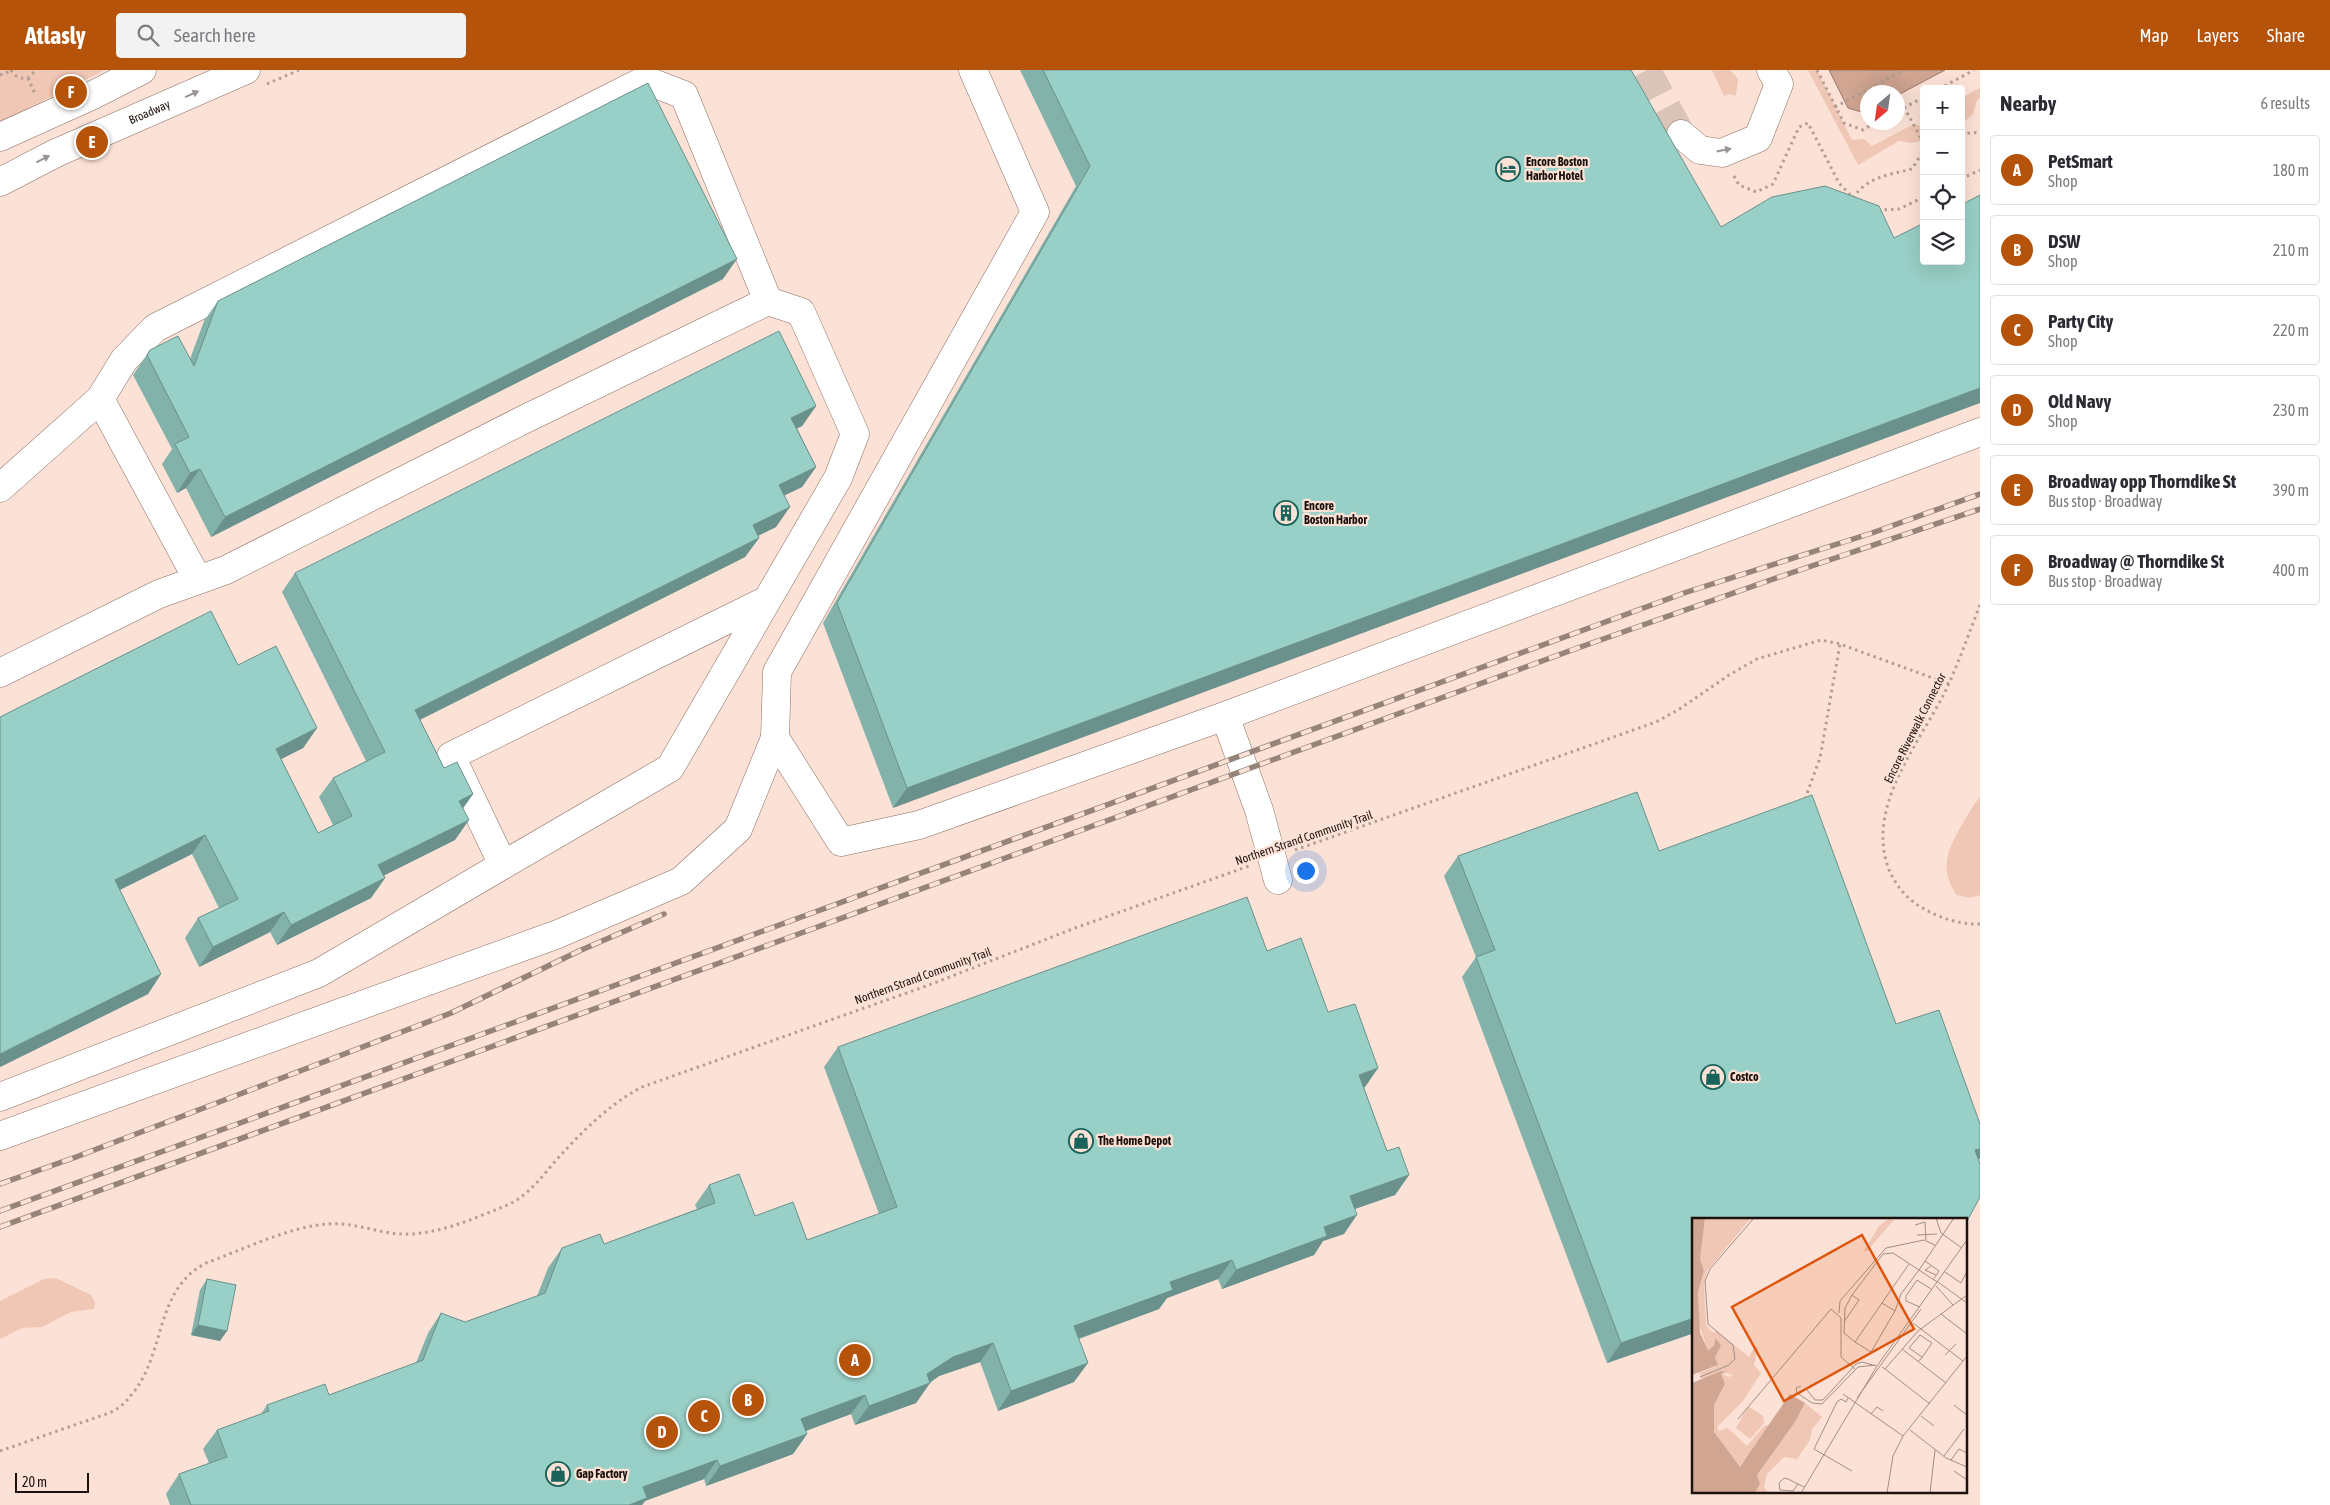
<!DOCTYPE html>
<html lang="en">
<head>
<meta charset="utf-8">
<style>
  :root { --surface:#fff; --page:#f2f2f3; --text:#2b2b33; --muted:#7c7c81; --line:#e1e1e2; --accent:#b45309 }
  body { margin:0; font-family:"Asap Condensed",sans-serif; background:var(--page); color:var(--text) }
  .controls { position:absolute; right:15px; top:15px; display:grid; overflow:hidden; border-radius:5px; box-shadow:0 5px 20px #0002 }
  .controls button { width:45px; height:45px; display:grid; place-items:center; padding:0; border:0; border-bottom:1px solid var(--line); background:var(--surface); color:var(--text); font:25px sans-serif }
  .compass { position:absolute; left:1860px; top:15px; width:45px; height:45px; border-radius:50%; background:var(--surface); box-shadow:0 5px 20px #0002; rotate:209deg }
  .scale { position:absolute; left:15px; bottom:12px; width:74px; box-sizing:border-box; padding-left:5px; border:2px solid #1c110c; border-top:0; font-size:14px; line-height:18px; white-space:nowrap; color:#1c110c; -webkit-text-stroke:4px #fce2d6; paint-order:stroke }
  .you { position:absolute; left:1305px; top:800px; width:18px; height:18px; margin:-12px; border:4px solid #fff; border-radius:50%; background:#1a73e8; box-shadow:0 0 0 8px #1a73e833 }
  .badge { display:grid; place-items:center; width:32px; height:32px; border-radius:50%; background:var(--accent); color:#fff; font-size:16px; font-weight:700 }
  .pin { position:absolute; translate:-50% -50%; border:2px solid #fff; box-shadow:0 1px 5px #0006 }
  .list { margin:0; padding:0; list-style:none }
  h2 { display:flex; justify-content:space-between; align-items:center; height:65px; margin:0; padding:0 20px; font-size:21px }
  h2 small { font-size:16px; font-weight:400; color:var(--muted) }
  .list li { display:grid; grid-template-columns:32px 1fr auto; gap:15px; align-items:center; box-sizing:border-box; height:70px; margin:0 10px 10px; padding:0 10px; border:1px solid var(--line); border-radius:5px }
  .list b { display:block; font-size:19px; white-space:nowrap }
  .list p { margin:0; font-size:16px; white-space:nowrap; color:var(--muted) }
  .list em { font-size:16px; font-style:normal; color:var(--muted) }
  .icon { flex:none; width:28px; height:28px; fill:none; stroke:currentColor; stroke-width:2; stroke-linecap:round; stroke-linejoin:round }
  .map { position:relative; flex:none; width:1980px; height:1435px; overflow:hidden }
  header { display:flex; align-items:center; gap:30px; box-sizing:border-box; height:70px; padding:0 25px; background:var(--accent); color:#fff }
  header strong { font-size:24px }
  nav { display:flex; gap:28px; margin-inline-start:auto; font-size:18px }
  .search { width:350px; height:45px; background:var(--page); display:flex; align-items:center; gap:12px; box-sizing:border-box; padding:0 18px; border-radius:5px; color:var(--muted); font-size:19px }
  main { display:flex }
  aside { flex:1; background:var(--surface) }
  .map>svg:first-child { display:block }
  .green { fill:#f0c6b4 }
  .water { fill:#d0a591; stroke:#9a7969 }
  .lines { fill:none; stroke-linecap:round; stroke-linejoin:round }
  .minor-tunnel { stroke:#dac3b8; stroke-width:28; stroke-dasharray:28 14; stroke-linecap:butt }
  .minor-casing { stroke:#8a6d61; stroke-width:29 }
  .major-casing { stroke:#8a6d61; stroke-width:29 }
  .path { stroke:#b39e95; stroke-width:3; stroke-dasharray:2.5 4; stroke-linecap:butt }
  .minor { stroke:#fff; stroke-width:28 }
  .major { stroke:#fff; stroke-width:28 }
  .rail-casing { stroke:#96837a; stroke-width:5.5 }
  .rail { stroke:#fce2d6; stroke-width:4; stroke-dasharray:11; stroke-linecap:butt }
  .wall { fill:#83b2aa }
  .shaded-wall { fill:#6a918b }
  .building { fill:#98cfc6; stroke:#6a918b }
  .oneway { fill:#999492 }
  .labels { text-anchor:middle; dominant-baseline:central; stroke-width:4.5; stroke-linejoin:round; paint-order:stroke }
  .street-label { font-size:12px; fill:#1c110c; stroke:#fce2d6 }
  .poi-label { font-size:12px; font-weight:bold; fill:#1c110c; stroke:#fce2d6; text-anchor:start }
  .inset-river { fill:none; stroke:#d0a591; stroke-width:2.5 }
  .inset-road { fill:none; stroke:#a28e85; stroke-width:1 }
  .view { fill:#de550c; fill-opacity:0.15; stroke:#de550c; stroke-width:2.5 }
  .inset-edge { fill:none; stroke:#1c110c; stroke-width:2.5 }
</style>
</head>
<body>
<header>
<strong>Atlasly</strong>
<div class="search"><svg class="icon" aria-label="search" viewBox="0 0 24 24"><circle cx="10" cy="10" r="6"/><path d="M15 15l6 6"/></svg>Search here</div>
<nav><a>Map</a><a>Layers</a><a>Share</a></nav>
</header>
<main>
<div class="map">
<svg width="1980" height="1435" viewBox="0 0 1980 1435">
  <rect width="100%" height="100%" fill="#fce2d6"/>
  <g class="green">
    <path d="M0,0h105l-105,52z"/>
    <path d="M1712,0h18l8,9 -2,17 -6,-2 -6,2z"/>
    <path d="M1808,0h9l35,70 12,-1 8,7 42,-22 10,3v13l-12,3 -13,-2 -41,24z"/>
    <path d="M1980,18v10l-3,2 -4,14 -10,9 -2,-25z"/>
    <path d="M1980,727v98l-10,3 -13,-3c-19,-26 -9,-47 6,-72 5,-9 10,-18 17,-26z"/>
    <path d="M56,1208l35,17 4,7 -1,7 -23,3 -29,15 -20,1 -22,11v-38l44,-22z"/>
  </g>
  <path class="water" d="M1829,0h116l-47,25v-3h-30l-1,20 -2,1 -17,-5z"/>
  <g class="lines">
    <path class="minor-tunnel" d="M1647,0l34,64"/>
    <defs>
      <g id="minor">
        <path d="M973,0l62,142 -258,460 -2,66 66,104 78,-17 306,-109 755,-284"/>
        <path d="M1681,64l19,16 22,3 36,-15 21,-54 -8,-14"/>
        <path d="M100,329l24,-39 31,-32 490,-248 39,15 84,206"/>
        <path d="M0,418l100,-89 98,181"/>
        <path d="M0,603l159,-79 67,-24 301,-152 241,-117 33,11 54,122 -17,44 -168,290 -167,97 -52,-109 316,-156"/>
        <path d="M1225,646l34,94 19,70"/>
        <path d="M0,1027l319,-124 184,-108"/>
        <path d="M0,1066l558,-202 123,-53 57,-52 37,-91"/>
      </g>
      <g id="major">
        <path d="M0,67l93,-42 49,-25"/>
        <path id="s1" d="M0,112l56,-29 190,-83"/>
      </g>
    </defs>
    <use href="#minor" class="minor-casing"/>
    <use href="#major" class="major-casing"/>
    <g class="path">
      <path d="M11,0c4,7 9,9 17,8l8,-8"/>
      <path d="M1817,0l27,53 19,7 13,-8"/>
      <path d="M0,5l11,-4"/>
      <path d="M28,8l7,16"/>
      <path d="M267,14l32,-14"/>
      <path d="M1939,19l35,-19"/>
      <path d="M1835,37l69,-37"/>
      <path d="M1904,37l20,37"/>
      <path d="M1898,41l26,-14"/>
      <path d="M1961,64l19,-2"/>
      <path d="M1734,106l5,9 17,7 17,-8 26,-57 9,-4 31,60 14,15"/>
      <path d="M1961,109l19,-9"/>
      <path d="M1853,128c14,-21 35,-23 59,-29l12,-19"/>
      <path d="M1878,140l21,-1 25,-12"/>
      <path d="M1980,535c-11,28 -21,57 -34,85 -26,53 -83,118 -56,182 6,13 16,26 29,34 18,11 40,19 61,18"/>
      <path d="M1805,729l15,-41 20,-114"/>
      <path d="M1295,780l361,-128 22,-12 51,-35 28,-16 64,-19 19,4 109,40"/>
      <path d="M0,1381l109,-38c10,-4 17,-11 23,-19 34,-40 22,-104 74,-131 36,-13 85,-37 122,-39 25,-2 47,8 71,10 36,2 74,-15 106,-28 23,-9 37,-30 53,-48 24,-26 51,-54 84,-71l287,-102 146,-57 174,-62"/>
    </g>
    <use href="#minor" class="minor"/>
    <use href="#major" class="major"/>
    <defs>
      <g id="rail">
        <path d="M0,1114l76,-27 375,-144 128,-62 85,-37"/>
        <path d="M0,1141l1687,-619 185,-59 108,-39"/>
        <path d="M0,1157l1572,-577 210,-74 198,-67"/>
      </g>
    </defs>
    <use href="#rail" class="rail-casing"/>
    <use href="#rail" class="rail"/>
  </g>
  <g class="wall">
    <path d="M1020,0h611l-738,738 -70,-185 253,-437z"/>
    <path d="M723,209l-512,258 -25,-49 -9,5 -15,-29 10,-15 -39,-74 17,-25 40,9 14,-38 14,-20z"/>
    <path d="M816,336l-14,20 -5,2 19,39 -14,20 -18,8 -8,32 -18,9 1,2 -14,19 -325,163 24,48 29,26 -10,14 -8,32 -71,35 1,3 -14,20 -94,47 -7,-13 -71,35 -14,-29 13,-20 21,-10 -27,-54 -72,36 41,84 -13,20 -148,73 238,-402 79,63 -14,20 -22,11 37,74 15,-8 -14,-28 14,-19 33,-17 -84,-169 13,-19z"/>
    <path d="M1659,781l237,173 84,100v34l-1,2 -285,59v114l-87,30 -145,-386 14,-20 -32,-81 14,-20z"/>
    <path d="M1267,881l61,61 50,56 -14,20 23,63 22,24 -14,20 -40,14 -11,25 -21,7 -9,14 -92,34 -4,-10 -51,19 -8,11 -80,30 -5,43 -76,29 -18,-49 -41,14 -9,7 -14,20 -61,22 -4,-11 -46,17 2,3 -14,20 -87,32 -2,-7 -59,22 -3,4h-472l-4,-11 13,-20 30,-11 -6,-14 14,-19 44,-16 6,-9 62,-10 87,-32 12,-30 13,-20 24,9 72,-26 11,-28 14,-20 42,-4 93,-35 -2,-4 14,-20 46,31 52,24 72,-26 -55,-147 14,-20z"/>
    <path d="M207,1209l13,62 -29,-6 9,-45z"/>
  </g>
  <g class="shaded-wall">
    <path d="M737,189l-14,20 -512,258 14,-20z"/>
    <path d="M1980,318v15l-1087,405 14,-20z"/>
    <path d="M816,336l-14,20 -24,12 13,-20z"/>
    <path d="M816,397l-14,20 -37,18 14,-20z"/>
    <path d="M200,399l-14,19 -9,5 13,-20z"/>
    <path d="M790,437l-14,20 -37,18 14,-20z"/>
    <path d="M759,468l-14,19 -344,172 14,-19z"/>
    <path d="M317,658l-14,20 -41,21 14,-20z"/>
    <path d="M473,724l-14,20v-13z"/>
    <path d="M469,750l-14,20 -90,45 13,-20z"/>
    <path d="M205,765l-13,19 -91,45 14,-19z"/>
    <path d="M385,808l-14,20 -94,47 14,-20z"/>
    <path d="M284,842l-14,20 -71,35 14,-20z"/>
    <path d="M161,904l-13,20 -148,73v-13z"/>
    <path d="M1378,998l-13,19 -19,7 13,-19z"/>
    <path d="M1980,1079v9l-6,8 1,-16z"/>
    <path d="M1409,1105l-14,20 -58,20 13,-19z"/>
    <path d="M1357,1145l-13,19 -21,7 -9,14 -92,34 14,-19 88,-43z"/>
    <path d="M1232,1190l-14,19 -51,19 -8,11 -98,36 13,-19 96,-44z"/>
    <path d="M1694,1248v15l-87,30 14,-20z"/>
    <path d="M198,1255l29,6 -7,10 -29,-6z"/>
    <path d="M993,1273l-13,19 -41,14 -12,8 3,-1 -14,20 -61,22 14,-19 84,-49z"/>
    <path d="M1088,1293l-14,19 -76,29 13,-20z"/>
    <path d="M865,1325l-14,19 -64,24 14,-19z"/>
    <path d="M807,1364l-14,20 -87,32 14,-20z"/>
    <path d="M717,1390l-13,19 -59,22 -3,4h-13l14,-18z"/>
  </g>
  <g class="building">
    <path d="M1043,0h588l90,157 51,-30 53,-11 54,20 15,32 30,-15v38h37v-56l19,-10v193l-1073,400 -70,-185 253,-437z"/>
    <path d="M648,13l89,176 -512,258 -25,-48 -10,4 -15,-29 14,-7 -42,-82 3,-5 28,-14 16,30 24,-65z"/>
    <path d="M779,261l37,75 -25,12 25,49 -37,18 11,22 -37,18 6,13 -344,172 29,58 13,-6 16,32 -14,7 10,19 -91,45 7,13 -94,47 -7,-13 -71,35 -15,-29 40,-19 -33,-64 -90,45 46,94 -161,80v-337l211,-106 27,54 38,-19 41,82 -41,21 42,84 34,-17 -19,-38 52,-26 -90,-179z"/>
    <path d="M1637,722l22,59 153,-56 84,229 43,-14 41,114v25l-5,1 5,14v33l-14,26v-4h-272v99l-73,25 -145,-386 19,-7 -37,-94z"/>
    <path d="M1247,827l20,54 34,-13 27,74 27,-8 23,64 -19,7 28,76 12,-4 10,28 -59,21 7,19 -33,12 3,9 -91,34 -4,-10 -62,22 3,8 -99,36 14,37 -77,28 -18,-48 -40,14 -26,17 3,9 -61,23 -4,-11 -64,24 6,15 -87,32 -3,-6 -74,27 4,11 -18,7h-438l-12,-31 48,-17 -10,-27 52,-19 -2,-6 58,-21 4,11 94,-35 18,-47 24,9 80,-29 17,-45 38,-14 4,10 111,-41 -6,-18 30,-11 16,42 38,-14 14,38 90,-33 -59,-160z"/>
    <path d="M207,1209l29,6 -9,46 -29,-6z"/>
  </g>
  <defs><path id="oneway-solid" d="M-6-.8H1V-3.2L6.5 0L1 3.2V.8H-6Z" transform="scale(1.25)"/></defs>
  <g class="oneway">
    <use href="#oneway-solid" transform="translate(192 24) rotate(-24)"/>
    <use href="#oneway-solid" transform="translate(1724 80) rotate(-11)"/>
    <use href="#oneway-solid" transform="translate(43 89) rotate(-27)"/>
  </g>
  <defs>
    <symbol id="hotel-ring" viewBox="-11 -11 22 22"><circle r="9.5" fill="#fce2d6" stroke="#19635b" stroke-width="1.5"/><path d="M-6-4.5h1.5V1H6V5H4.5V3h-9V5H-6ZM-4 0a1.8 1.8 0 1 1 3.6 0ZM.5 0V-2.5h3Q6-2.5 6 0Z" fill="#19635b"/></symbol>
    <symbol id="building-ring" viewBox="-11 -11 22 22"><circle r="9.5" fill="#fce2d6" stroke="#19635b" stroke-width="1.5"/><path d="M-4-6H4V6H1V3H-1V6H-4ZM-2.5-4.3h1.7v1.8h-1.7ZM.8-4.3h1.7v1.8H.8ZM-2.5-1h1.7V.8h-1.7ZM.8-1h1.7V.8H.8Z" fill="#19635b"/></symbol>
    <symbol id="shop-ring" viewBox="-11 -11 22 22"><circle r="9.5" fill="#fce2d6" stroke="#19635b" stroke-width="1.5"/><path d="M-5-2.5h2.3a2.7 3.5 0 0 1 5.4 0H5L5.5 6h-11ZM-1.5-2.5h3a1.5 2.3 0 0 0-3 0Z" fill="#19635b"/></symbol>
  </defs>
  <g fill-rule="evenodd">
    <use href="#hotel-ring" x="1494" y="85" width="28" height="28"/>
    <use href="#building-ring" x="1272" y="429" width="28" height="28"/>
    <use href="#shop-ring" x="1699" y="993" width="28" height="28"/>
    <use href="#shop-ring" x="1067" y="1057" width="28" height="28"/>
    <use href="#shop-ring" x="544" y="1390" width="28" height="28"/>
  </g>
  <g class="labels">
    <g class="street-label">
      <text stroke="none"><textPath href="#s1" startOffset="165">Broadway</textPath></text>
      <text transform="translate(1915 658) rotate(-63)">Encore Riverwalk Connector</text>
      <text transform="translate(1304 768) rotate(-19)">Northern Strand Community Trail</text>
      <text transform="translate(923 906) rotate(-20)">Northern Strand Community Trail</text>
    </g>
    <g class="poi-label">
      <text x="1526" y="92">Encore Boston<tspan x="1526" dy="14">Harbor Hotel</tspan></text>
      <text x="1304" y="436">Encore<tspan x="1304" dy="14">Boston Harbor</tspan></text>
      <text x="1730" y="1007">Costco</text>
      <text x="1098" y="1071">The Home Depot</text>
      <text x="576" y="1404">Gap Factory</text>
    </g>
  </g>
  <g transform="translate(1692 1148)">
    <rect width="275" height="275" fill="#fce2d6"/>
    <path d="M13,0h46l-44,53 -3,14 2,39 4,6 4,3 2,-3 33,27 6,-11 3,2 -4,17 7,8 -18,28 -26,26 2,4 9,-3 19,18 17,-20 7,-2 -31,43 -25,-32 -2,-10 1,-20 11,-20 -4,-12 8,4 9,-5 -5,3 -12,-4 -19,8 -3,-6 18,-7 -2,-8 6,-14 -7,-4v6l-6,4 -9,-25 -1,-33 6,-21 -4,-12zM196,1l6,1 -27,31 -4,1 16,-26zM113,185l17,14 -10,12 -2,11 -13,19 -13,-2 -17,17 -3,13 4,6h-13l4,-7 -2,-11 38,-53zM56,188l15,10 1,7 -14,16 -14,-11z" fill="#f0c6b4"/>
    <path d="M0,0h13l-5,41 4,12 -6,21 2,41 8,17 6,-4 1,-8 6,7 -6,13 3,7 -26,10zM29,153l5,1 -5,2 4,10 -11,21v27l26,35 50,-73 15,9 -10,19 -38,53 3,9 -5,9h-63v-110z" fill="#d0a591"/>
    <path class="inset-river" d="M47,275l35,-57 8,-23"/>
    <path class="inset-road" d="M244,0l5,15 21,15M223,7l10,-3 1,18M225,17l20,-1M233,43l14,10 -6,9M239,48l-6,4 11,5M253,54l16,11 5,-10M245,64l-18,-12 35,-52M246,64l29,21M244,68l17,19M160,77l31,-41 10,-1 26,17 -18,24 -6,17 -13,-8M228,89l-14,-6v-5l11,-16 14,9M147,95l1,-12 46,-53 38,-8 11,5M249,96l26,20M152,104l15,-22 -7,-5 -7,13 -1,25 11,9 54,-78M221,105l50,38M163,124l16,10 24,-41M210,131l44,34M253,137l11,-11M226,143l3,-2 11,-16 -12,-8 -11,13 13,9M190,149l3,2 33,-38 49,-36M193,151l45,35M8,159l29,-12 6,-6 -2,-14 -25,-21 -3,-43 5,-12 44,-51M109,168l-5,2 1,5 15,10 10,1 36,-37 17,-2M115,172l8,10h8l33,-36 6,-2 14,4M151,176l60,42M156,180l-2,4 -5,-3 -4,3 -23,47 38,22M165,180l64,-89M262,187l13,10M179,196l6,-7 6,4M229,198l13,10M46,201l93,-110 10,9v39l14,12M218,212l36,28 21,9M211,218l64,-80M252,238l20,-27M259,242l8,-11 8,4M262,253l13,9M106,266l-5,7 -13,-1 -1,-7 5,-5 4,1 16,8M109,275l76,-127 90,-126M195,275l6,-37 10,-20M238,275l5,-43"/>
    <path class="view" d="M170,17l52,94 -130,72 -52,-94z"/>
    <rect width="275" height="275" class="inset-edge"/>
  </g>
</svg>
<div class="controls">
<button>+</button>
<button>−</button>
<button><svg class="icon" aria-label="locate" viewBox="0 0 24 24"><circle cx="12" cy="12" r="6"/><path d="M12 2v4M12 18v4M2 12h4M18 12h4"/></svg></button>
<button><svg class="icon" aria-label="layers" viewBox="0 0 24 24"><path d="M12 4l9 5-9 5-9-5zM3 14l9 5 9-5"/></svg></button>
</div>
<svg class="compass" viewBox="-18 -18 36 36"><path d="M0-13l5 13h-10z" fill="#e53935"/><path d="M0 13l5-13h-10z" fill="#7c7c81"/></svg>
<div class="scale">20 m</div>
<div class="you"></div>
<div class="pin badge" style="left:855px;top:1290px">A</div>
<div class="pin badge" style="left:748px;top:1330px">B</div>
<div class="pin badge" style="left:704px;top:1346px">C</div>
<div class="pin badge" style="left:662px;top:1362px">D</div>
<div class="pin badge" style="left:92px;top:72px">E</div>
<div class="pin badge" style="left:71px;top:22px">F</div>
</div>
<aside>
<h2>Nearby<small>6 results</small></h2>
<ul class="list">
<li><span class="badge">A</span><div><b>PetSmart</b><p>Shop</p></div><em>180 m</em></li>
<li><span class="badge">B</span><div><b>DSW</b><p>Shop</p></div><em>210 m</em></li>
<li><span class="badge">C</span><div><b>Party City</b><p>Shop</p></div><em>220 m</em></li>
<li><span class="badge">D</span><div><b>Old Navy</b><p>Shop</p></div><em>230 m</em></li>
<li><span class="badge">E</span><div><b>Broadway opp Thorndike St</b><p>Bus stop · Broadway</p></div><em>390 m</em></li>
<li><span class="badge">F</span><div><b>Broadway @ Thorndike St</b><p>Bus stop · Broadway</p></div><em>400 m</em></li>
</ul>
</aside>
</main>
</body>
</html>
